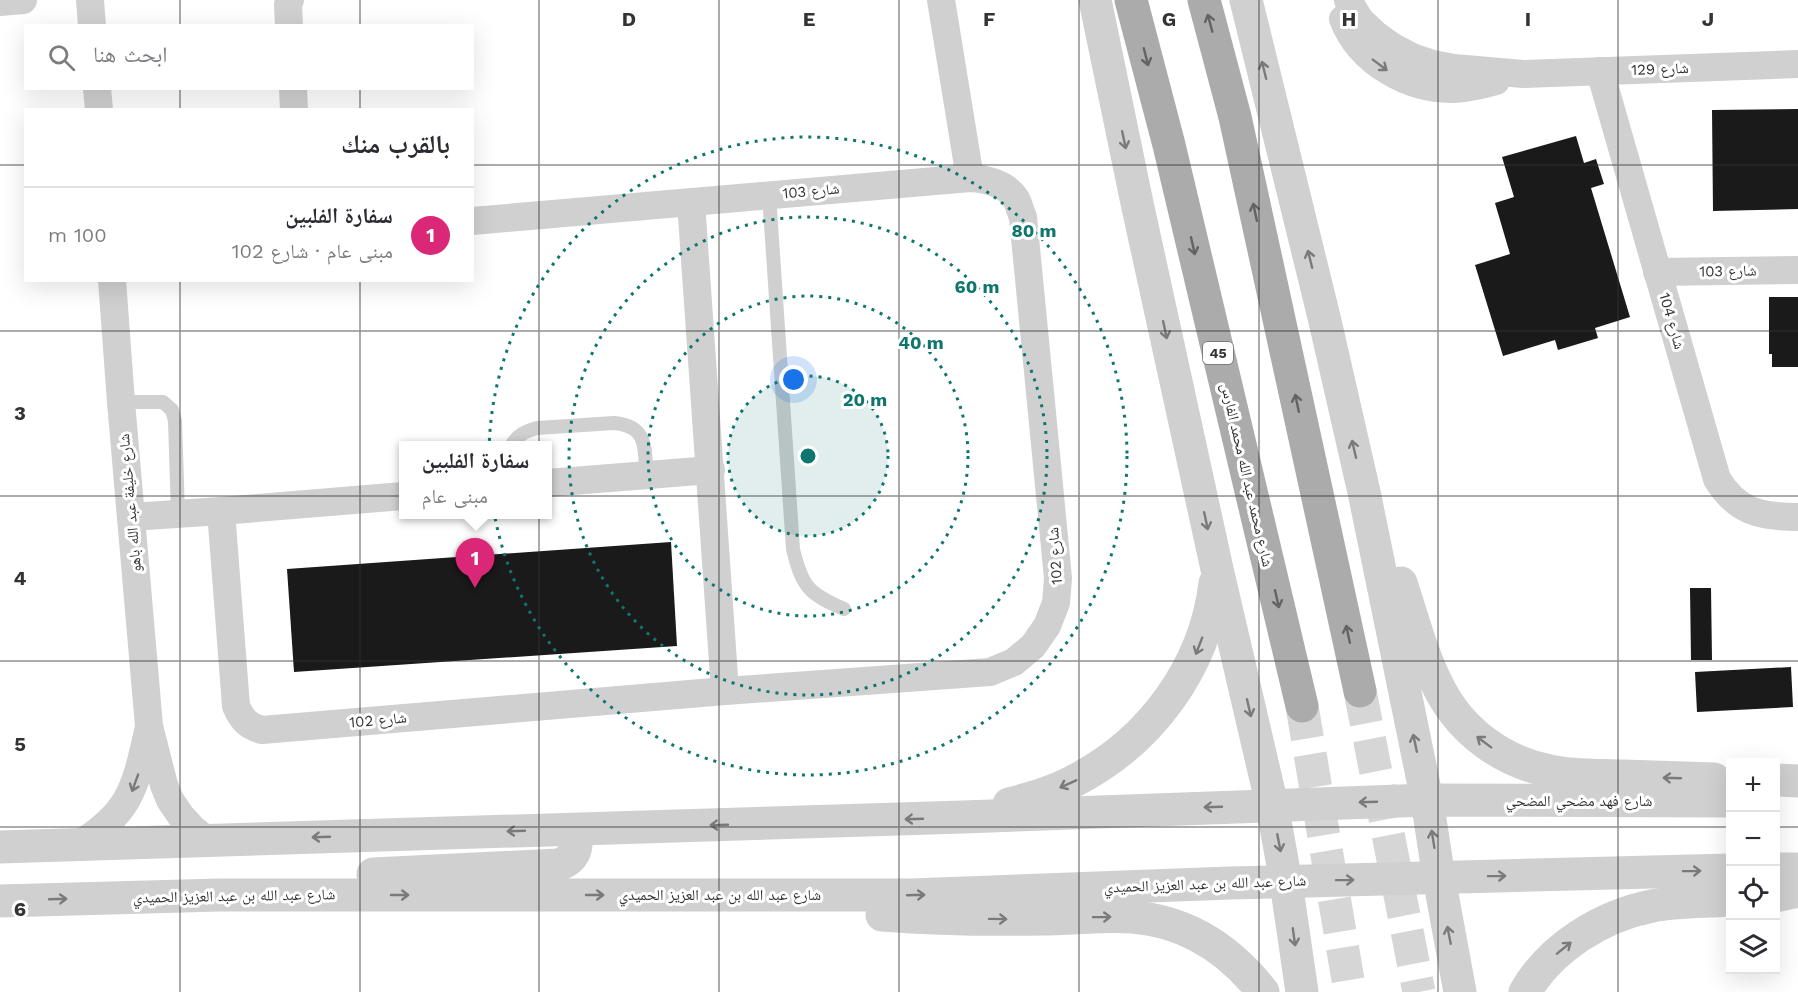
<!DOCTYPE html>
<html lang="ar">
<head>
<meta charset="utf-8">
<style>
  :root { --surface:#fff; --page:#f2f2f3; --text:#2b2b33; --muted:#7c7c81; --line:#e1e1e2; --accent:#db2777 }
  body { margin:0; font-family:"Work Sans","Noto Naskh Arabic",sans-serif; background:var(--page); color:var(--text); direction:rtl }
  .controls { position:absolute; right:18px; bottom:18px; display:grid; overflow:hidden; border-radius:0px; box-shadow:0 6px 24px #0002 }
  .controls button { width:54px; height:54px; display:grid; place-items:center; padding:0; border:0; border-bottom:2px solid var(--line); background:var(--surface); color:var(--text); font:30px sans-serif }
  .you { position:absolute; left:794px; top:380px; width:21px; height:21px; margin:-15px; border:4px solid #fff; border-radius:50%; background:#1a73e8; box-shadow:0 0 0 9px #1a73e833 }
  .badge { display:grid; place-items:center; width:39px; height:39px; border-radius:50%; background:var(--accent); color:#fff; font-size:20px; font-weight:700 }
  .pin { position:absolute; translate:-50% -50px; filter:drop-shadow(0 2px 3px #0008) }
  .pin::after { content:''; position:absolute; top:32px; width:21px; height:18px; background:inherit; clip-path:polygon(0 0,100% 0,50% 100%) }
  .popup { position:absolute; left:399px; top:441px; width:153px; height:78px; box-sizing:border-box; display:grid; place-content:center; border-radius:0px; background:var(--surface); filter:drop-shadow(0 2px 4px #0005); font-size:20px; white-space:nowrap; color:var(--muted) }
  .popup b { font-size:22px; color:var(--text) }
  .popup::after { content:''; position:absolute; left:50%; top:100%; margin-left:-12px; border:12px solid transparent; border-top-color:var(--surface) }
  .list { margin:0; padding:0; list-style:none }
  h2 { display:flex; justify-content:space-between; align-items:center; height:78px; margin:0; padding:0 24px; font-size:26px }
  h2 small { font-size:20px; font-weight:400; color:var(--muted) }
  .list li { display:grid; grid-template-columns:39px 1fr auto; gap:18px; align-items:center; box-sizing:border-box; height:96px; padding:0 24px; border-top:2px solid var(--line) }
  .list b { display:block; font-size:22px; white-space:nowrap }
  .list p { margin:0; font-size:20px; white-space:nowrap; color:var(--muted) }
  .list em { font-size:20px; font-style:normal; color:var(--muted) }
  .icon { flex:none; width:33px; height:33px; fill:none; stroke:currentColor; stroke-width:2; stroke-linecap:round; stroke-linejoin:round }
  .map { position:relative; flex:none; width:1798px; height:992px; overflow:hidden; direction:ltr }
  .search { position:absolute; background:var(--surface); box-shadow:0 6px 24px #0002; left:24px; top:24px; width:450px; height:66px; display:flex; align-items:center; gap:15px; box-sizing:border-box; padding:0 21px; border-radius:0px; color:var(--muted); font-size:22px }
  .panel { position:absolute; background:var(--surface); box-shadow:0 6px 24px #0002; left:24px; top:108px; width:450px; height:174px; border-radius:0px; direction:rtl }
  .map>svg:first-child { display:block }
  .building { fill:#1a1a1a }
  .lines { fill:none; stroke-linecap:round; stroke-linejoin:round }
  .primary-tunnel { stroke:#d6d6d6; stroke-width:33; stroke-dasharray:33 16; stroke-linecap:butt }
  .service { stroke:#d0d0d0; stroke-width:14 }
  .minor { stroke:#d0d0d0; stroke-width:28 }
  .tertiary { stroke:#d0d0d0; stroke-width:33 }
  .primary { stroke:#ababab; stroke-width:33 }
  .oneway { stroke:#636363 }
  .oneway2 { stroke:#7a7a7a }
  .grid { fill:none; stroke:#333; stroke-width:1.5; stroke-opacity:0.55 }
  .ring { fill:none; stroke:#0f766e; stroke-width:3; stroke-dasharray:3 6 }
  .labels { text-anchor:middle; dominant-baseline:central; stroke-width:6; stroke-linejoin:round; paint-order:stroke }
  .shield { fill:#fff; stroke:#707070; stroke-width:1.5 }
  .shield-label { font-size:14px; font-weight:bold; fill:#333 }
  .street-label { font-size:15px; fill:#333; stroke:#fff }
  .grid-label { font-size:20px; text-anchor:middle; font-weight:bold; fill:#333; stroke:#fff; stroke-width:6; stroke-linejoin:round; paint-order:stroke }
  .centre { fill:#0f766e; stroke:#fff; stroke-width:3 }
  .ring-label { font-size:18px; text-anchor:middle; font-weight:bold; fill:#0f766e; stroke:#fff; stroke-width:6; stroke-linejoin:round; paint-order:stroke }
</style>
</head>
<body>
<div class="map">
<svg width="1798" height="992" viewBox="0 0 1798 992">
  <rect width="100%" height="100%" fill="#fff"/>
  <g class="building">
    <path d="M1798,109v100l-85,2 -1,-101z"/>
    <path d="M1576,136l8,27 12,-4 8,25 -13,4 39,129 -35,11 3,10 -40,12 -3,-10 -52,16 -28,-91 35,-11 -15,-51 19,-6 -12,-40z"/>
    <path d="M1769,297h29v70h-26v-13h-3z"/>
    <path d="M671,542l6,104 -383,26 -7,-103z"/>
    <path d="M1690,588h21l1,72h-21z"/>
    <path d="M1791,667l2,40 -96,5 -2,-40z"/>
  </g>
  <g class="lines">
    <g class="primary-tunnel">
      <path d="M1360,691l59,301"/>
      <path d="M1302,706l48,286"/>
    </g>
    <g class="service">
      <path d="M769,195l24,354c9,38 16,45 51,60"/>
      <path d="M121,402h42l9,8 3,11 3,93"/>
      <path d="M511,446c6,-11 15,-15 26,-18l77,-5c34,3 31,25 32,52"/>
    </g>
    <g class="minor">
      <path d="M90,0l2,26"/>
      <path d="M941,0l29,178"/>
      <path d="M1348,0l12,20 15,14 18,13 19,10 21,7 21,4 69,6 275,-10"/>
      <path d="M0,2l23,-2"/>
      <path d="M1343,19c17,44 66,71 111,70 15,-1 28,-4 42,-8"/>
      <path d="M289,26l-1,-22 2,-4"/>
      <path d="M1600,71l117,408c20,33 44,38 81,38"/>
      <path d="M97,88l2,22"/>
      <path d="M293,88l1,22"/>
      <path d="M691,202l34,489"/>
      <path d="M1657,272l141,-2"/>
      <path d="M112,280l9,122 28,324 15,59 6,15 11,16 12,13 15,12"/>
      <path d="M547,483l164,-13"/>
      <path d="M221,511l15,195c6,14 12,20 26,24l463,-39 265,-19 24,-10 19,-16 14,-20 9,-23 2,-25 -35,-361c-3,-6 -4,-13 -7,-18 -10,-16 -30,-20 -46,-21l-498,43"/>
      <path d="M131,517l90,-6 182,-15"/>
      <path d="M76,846c54,-32 59,-57 72,-115"/>
    </g>
    <g class="tertiary">
      <path d="M1095,0l42,203 80,366 55,236 14,77 16,110"/>
      <path d="M1246,0l78,317 40,175 63,308 12,78 21,114"/>
      <path d="M1401,583c12,36 21,73 39,107 22,42 63,72 110,81 23,5 49,4 73,5 30,1 60,2 91,3"/>
      <path d="M1776,780l22,1"/>
      <path d="M1009,804c22,-6 45,-12 65,-23 76,-39 131,-113 141,-198"/>
      <path d="M0,847l963,-30 464,-17 303,1"/>
      <path d="M1776,869h22"/>
      <path d="M373,874l185,-9c18,-6 21,-19 16,-35"/>
      <path d="M1776,896l22,-5"/>
      <path d="M0,901l220,-6h691l319,-12 500,-13"/>
      <path d="M882,915c53,4 106,5 159,4 31,0 61,-4 91,-2 55,4 98,33 131,75"/>
      <path d="M1525,992c26,-45 77,-76 127,-86 26,-5 53,-4 78,-6"/>
    </g>
    <g class="primary">
      <path d="M1131,0l38,145 133,561"/>
      <path d="M1204,0l31,117 125,574"/>
    </g>
  </g>
  <defs><path id="oneway-shaft" d="M-6 0H5M1.5-3L5.5 0L1.5 3" fill="none" stroke-width="1.6" stroke-linecap="round" stroke-linejoin="round" transform="scale(1.5)"/></defs>
  <g class="oneway">
    <use href="#oneway-shaft" transform="translate(1210 23) rotate(-105)"/>
    <use href="#oneway-shaft" transform="translate(1146 57) rotate(76)"/>
    <use href="#oneway-shaft" transform="translate(1255 212) rotate(-102)"/>
    <use href="#oneway-shaft" transform="translate(1193 246) rotate(77)"/>
    <use href="#oneway-shaft" transform="translate(1297 403) rotate(-102)"/>
    <use href="#oneway-shaft" transform="translate(1277 599) rotate(77)"/>
    <use href="#oneway-shaft" transform="translate(1348 634) rotate(-102)"/>
  </g>
  <g class="oneway2">
    <use href="#oneway-shaft" transform="translate(1380 65) rotate(37)"/>
    <use href="#oneway-shaft" transform="translate(1264 70) rotate(-104)"/>
    <use href="#oneway-shaft" transform="translate(1124 140) rotate(78)"/>
    <use href="#oneway-shaft" transform="translate(1310 259) rotate(-104)"/>
    <use href="#oneway-shaft" transform="translate(1165 330) rotate(78)"/>
    <use href="#oneway-shaft" transform="translate(1354 449) rotate(-103)"/>
    <use href="#oneway-shaft" transform="translate(1206 521) rotate(78)"/>
    <use href="#oneway-shaft" transform="translate(1199 646) rotate(111)"/>
    <use href="#oneway-shaft" transform="translate(1249 708) rotate(77)"/>
    <use href="#oneway-shaft" transform="translate(1484 742) rotate(-143)"/>
    <use href="#oneway-shaft" transform="translate(1415 743) rotate(-102)"/>
    <use href="#oneway-shaft" transform="translate(1672 778) rotate(-178)"/>
    <use href="#oneway-shaft" transform="translate(135 783) rotate(110)"/>
    <use href="#oneway-shaft" transform="translate(1068 784) rotate(156)"/>
    <use href="#oneway-shaft" transform="translate(1368 802) rotate(178)"/>
    <use href="#oneway-shaft" transform="translate(1213 807) rotate(178)"/>
    <use href="#oneway-shaft" transform="translate(914 819) rotate(178)"/>
    <use href="#oneway-shaft" transform="translate(719 825) rotate(178)"/>
    <use href="#oneway-shaft" transform="translate(516 831) rotate(178)"/>
    <use href="#oneway-shaft" transform="translate(321 837) rotate(178)"/>
    <use href="#oneway-shaft" transform="translate(1433 839) rotate(-99)"/>
    <use href="#oneway-shaft" transform="translate(1279 843) rotate(79)"/>
    <use href="#oneway-shaft" transform="translate(1692 871) rotate(-1)"/>
    <use href="#oneway-shaft" transform="translate(1497 876) rotate(-1)"/>
    <use href="#oneway-shaft" transform="translate(1345 880) rotate(-1)"/>
    <use href="#oneway-shaft" transform="translate(400 895)"/>
    <use href="#oneway-shaft" transform="translate(595 895)"/>
    <use href="#oneway-shaft" transform="translate(916 895) rotate(-2)"/>
    <use href="#oneway-shaft" transform="translate(58 899) rotate(-2)"/>
    <use href="#oneway-shaft" transform="translate(1102 917) rotate(-1)"/>
    <use href="#oneway-shaft" transform="translate(998 919) rotate(1)"/>
    <use href="#oneway-shaft" transform="translate(1449 935) rotate(-101)"/>
    <use href="#oneway-shaft" transform="translate(1294 937) rotate(82)"/>
    <use href="#oneway-shaft" transform="translate(1564 948) rotate(-39)"/>
  </g>
  <path class="grid" d="M180,0v26M360,0v26M539,0v992M719,0v992M899,0v992M1079,0v992M1259,0v992M1438,0v992M1618,0v992M180,88v22M360,88v22M0,165h26M472,165h1326M180,280v712M360,280v712M0,331h1798M0,496h1798M0,661h1798M0,827h1730M1776,827h22"/>
  <circle cx="808" cy="456" r="80" fill="#0f766e" fill-opacity=".12"/>
  <g class="ring">
    <circle cx="808" cy="456" r="80"/>
    <circle cx="808" cy="456" r="160"/>
    <circle cx="808" cy="456" r="239"/>
    <circle cx="808" cy="456" r="319"/>
  </g>
  <g class="labels">
    <rect class="shield" x="1203" y="342" width="30" height="22" rx="4.5"/>
    <g class="shield-label">
      <text x="1218" y="353">45</text>
    </g>
    <g class="street-label">
      <text transform="translate(1660 69) rotate(-2)">شارع 129</text>
      <text transform="translate(811 191) rotate(-5)">شارع 103</text>
      <text transform="translate(1728 271) rotate(-1)">شارع 103</text>
      <text transform="translate(1672 321) rotate(74)">شارع 104</text>
      <text transform="translate(1247 475) rotate(77)">شارع محمد عبد الله محمد الفارس</text>
      <text transform="translate(130 503) rotate(-95)">شارع خليفة عبد الله باهو</text>
      <text transform="translate(1055 556) rotate(-94)">شارع 102</text>
      <text transform="translate(378 720) rotate(-5)">شارع 102</text>
      <text x="1579" y="801">شارع فهد مضحي المضحي</text>
      <text transform="translate(1205 884) rotate(-2)">شارع عبد الله بن عبد العزيز الحميدي</text>
      <text x="720" y="895">شارع عبد الله بن عبد العزيز الحميدي</text>
      <text transform="translate(234 896) rotate(-1)">شارع عبد الله بن عبد العزيز الحميدي</text>
    </g>
  </g>
  <g class="grid-label">
    <text x="629" y="26">D</text>
    <text x="809" y="26">E</text>
    <text x="989" y="26">F</text>
    <text x="1169" y="26">G</text>
    <text x="1349" y="26">H</text>
    <text x="1528" y="26">I</text>
    <text x="1708" y="26">J</text>
    <text x="20" y="420">3</text>
    <text x="20" y="585">4</text>
    <text x="20" y="751">5</text>
    <text x="20" y="916">6</text>
  </g>
  <circle cx="808" cy="456" r="9" class="centre"/>
  <g class="ring-label">
    <text x="1034" y="237">80 m</text>
    <text x="977" y="293">60 m</text>
    <text x="921" y="349">40 m</text>
    <text x="865" y="406">20 m</text>
  </g>
</svg>
<div class="controls">
<button>+</button>
<button>−</button>
<button><svg class="icon" aria-label="locate" viewBox="0 0 24 24"><circle cx="12" cy="12" r="6"/><path d="M12 2v4M12 18v4M2 12h4M18 12h4"/></svg></button>
<button><svg class="icon" aria-label="layers" viewBox="0 0 24 24"><path d="M12 4l9 5-9 5-9-5zM3 14l9 5 9-5"/></svg></button>
</div>
<div class="you"></div>
<div class="pin badge" style="left:475px;top:588px">1</div>
<div class="popup"><b>سفارة الفلبين</b>مبنى عام</div>
<div class="search"><svg class="icon" aria-label="search" viewBox="0 0 24 24"><circle cx="10" cy="10" r="6"/><path d="M15 15l6 6"/></svg>ابحث هنا</div>
<section class="panel">
<h2>بالقرب منك<small></small></h2>
<ul class="list">
<li><span class="badge">1</span><div><b>سفارة الفلبين</b><p>مبنى عام · شارع 102</p></div><em>100 m</em></li>
</ul>
</section>
</div>
</body>
</html>
